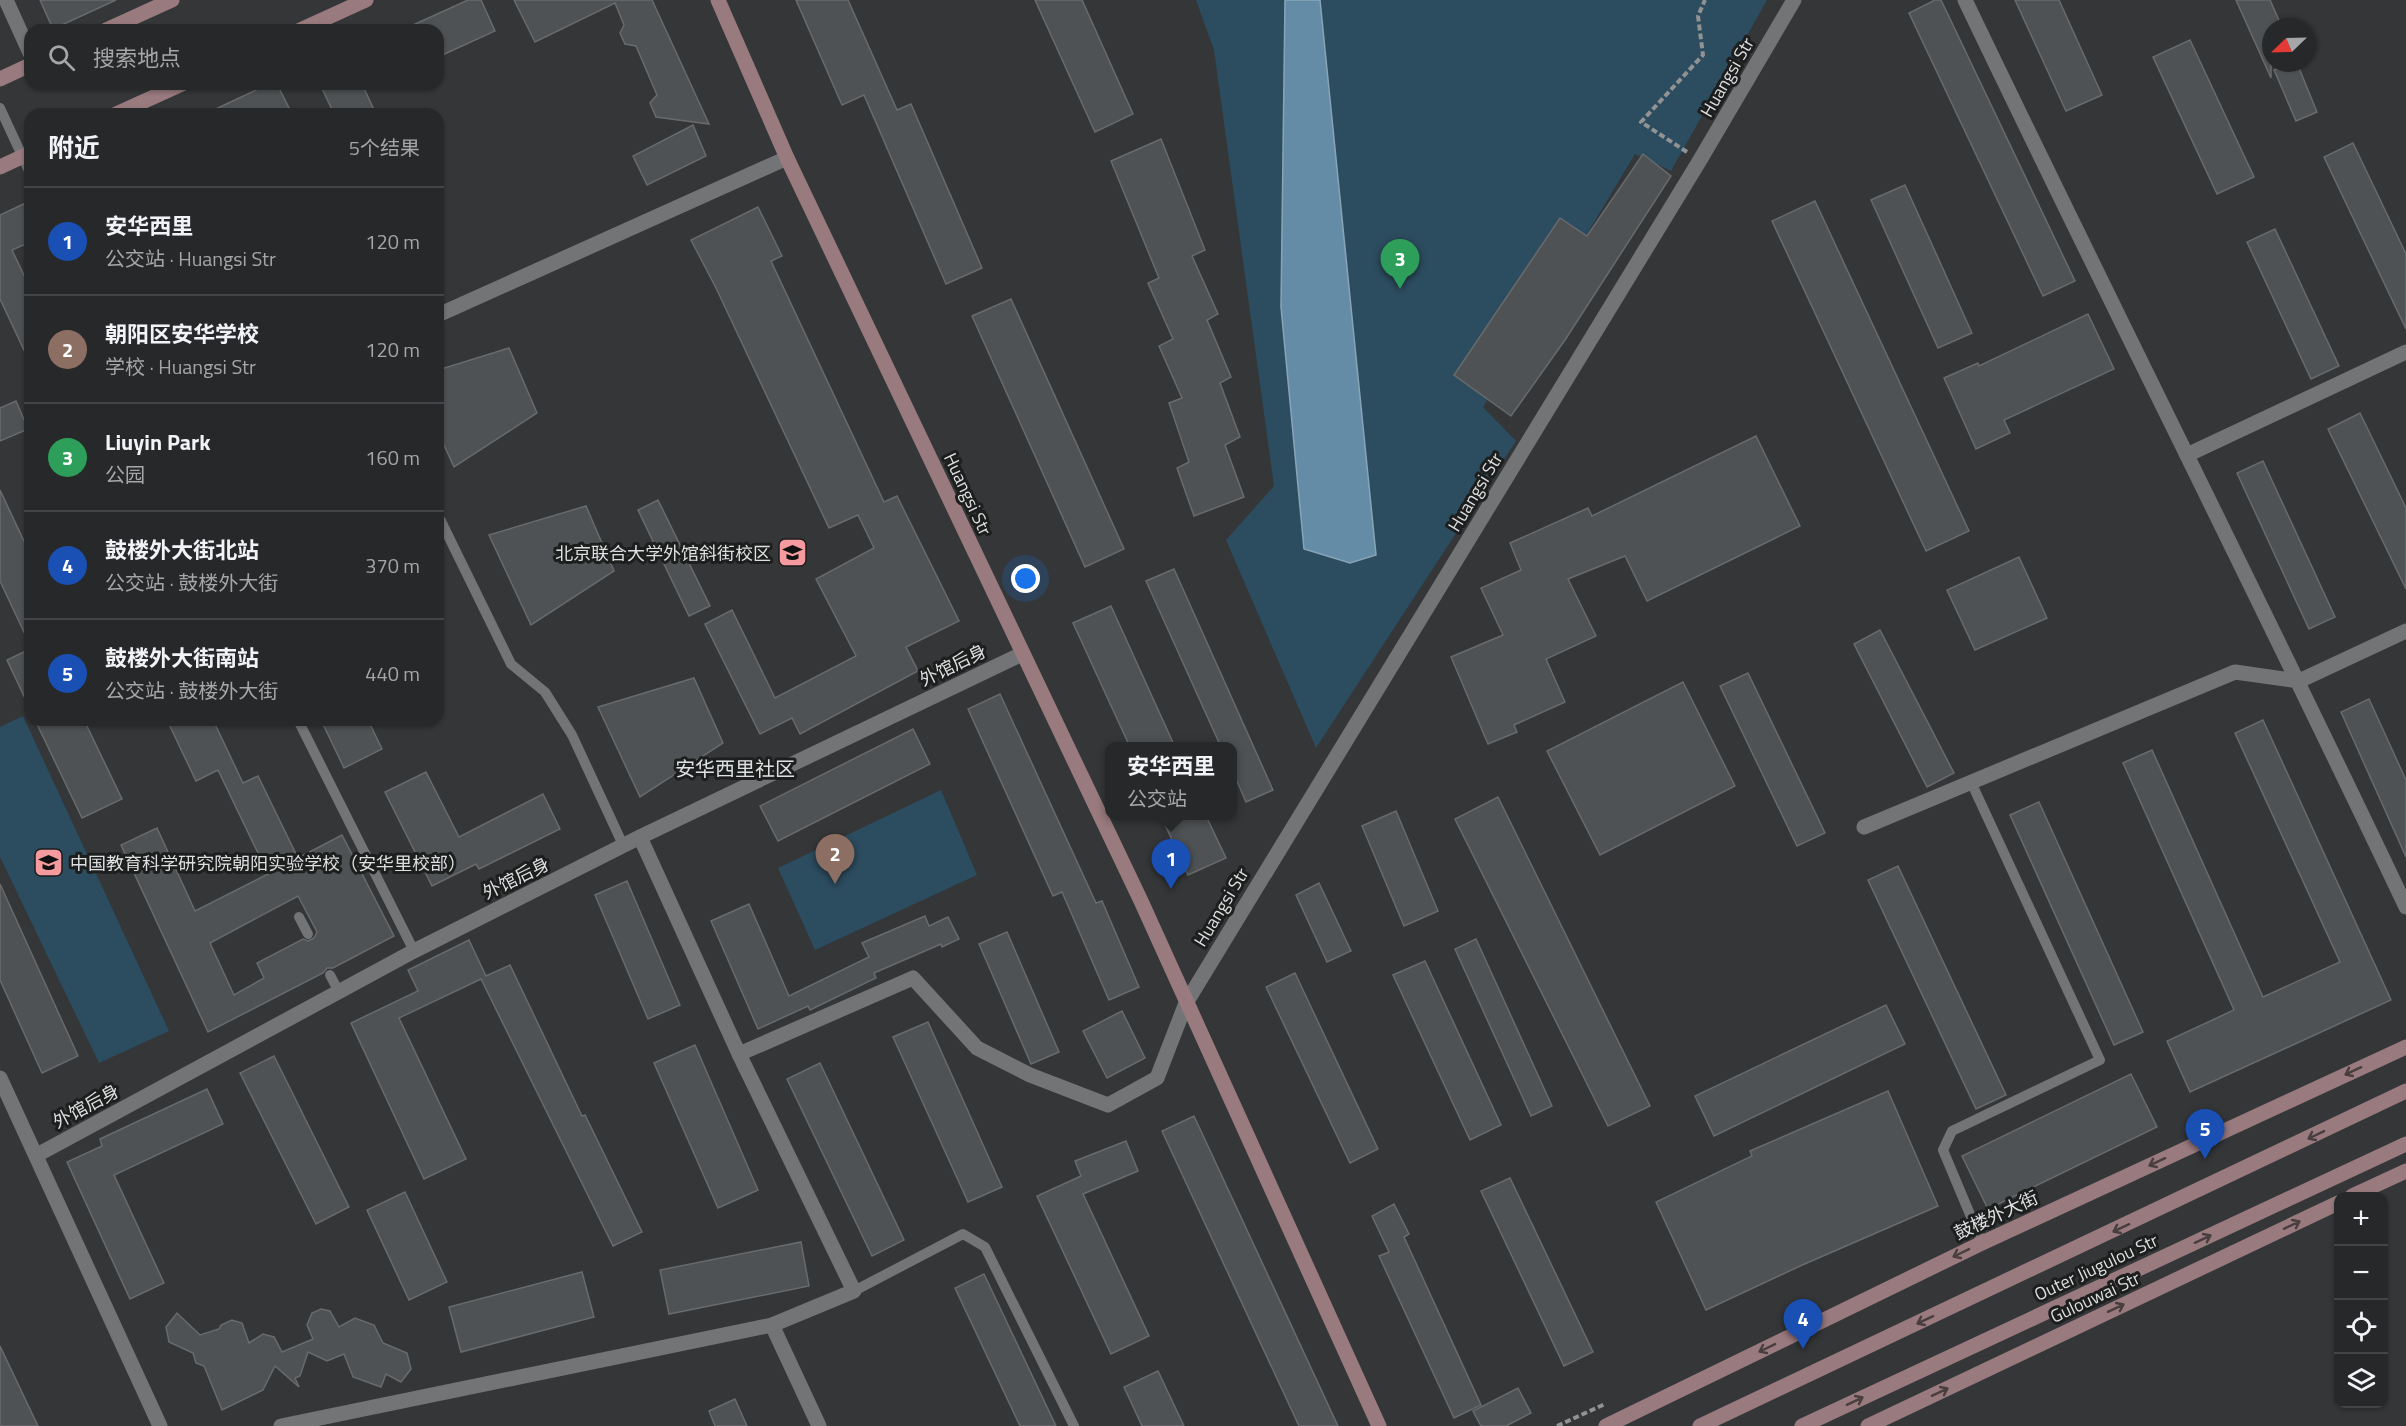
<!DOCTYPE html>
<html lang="zh">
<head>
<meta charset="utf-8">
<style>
  :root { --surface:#27282a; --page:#333436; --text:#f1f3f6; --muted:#a4a6a8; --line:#434447; --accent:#d6ab8b }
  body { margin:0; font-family:"Titillium Web","Noto Sans SC",sans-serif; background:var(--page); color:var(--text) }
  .controls { position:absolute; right:18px; bottom:18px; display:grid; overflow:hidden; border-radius:12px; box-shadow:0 2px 4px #0004 }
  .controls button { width:54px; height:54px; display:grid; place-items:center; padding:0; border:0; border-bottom:2px solid var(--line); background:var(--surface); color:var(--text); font:30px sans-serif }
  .compass { position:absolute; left:2262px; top:18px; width:54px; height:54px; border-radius:50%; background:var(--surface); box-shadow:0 2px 4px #0004; rotate:247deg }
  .you { position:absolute; left:1026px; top:579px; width:21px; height:21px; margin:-15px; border:4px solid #fff; border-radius:50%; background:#1a73e8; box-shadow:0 0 0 9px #1a73e833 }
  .badge { display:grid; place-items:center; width:39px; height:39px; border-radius:50%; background:var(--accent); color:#fff; font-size:20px; font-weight:700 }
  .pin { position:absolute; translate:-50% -50px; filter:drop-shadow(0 2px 3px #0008) }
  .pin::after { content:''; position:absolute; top:32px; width:21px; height:18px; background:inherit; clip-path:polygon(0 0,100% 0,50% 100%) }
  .popup { position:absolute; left:1105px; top:742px; width:132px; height:78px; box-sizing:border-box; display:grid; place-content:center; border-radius:12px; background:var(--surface); filter:drop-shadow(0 2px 4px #0005); font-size:20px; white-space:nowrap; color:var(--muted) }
  .popup b { font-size:22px; color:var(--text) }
  .popup::after { content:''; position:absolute; left:50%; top:100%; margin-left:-12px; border:12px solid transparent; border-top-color:var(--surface) }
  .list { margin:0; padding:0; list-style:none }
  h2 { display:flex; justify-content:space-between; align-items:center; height:78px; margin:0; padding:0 24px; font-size:26px }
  h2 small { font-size:20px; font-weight:400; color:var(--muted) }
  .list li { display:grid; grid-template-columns:39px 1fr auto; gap:18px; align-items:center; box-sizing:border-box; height:108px; padding:0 24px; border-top:2px solid var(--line) }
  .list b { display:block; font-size:22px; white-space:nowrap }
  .list p { margin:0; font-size:20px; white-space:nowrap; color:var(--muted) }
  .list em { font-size:20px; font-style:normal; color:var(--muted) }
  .icon { flex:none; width:33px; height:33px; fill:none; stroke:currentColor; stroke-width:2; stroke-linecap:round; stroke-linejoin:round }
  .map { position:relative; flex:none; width:2406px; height:1426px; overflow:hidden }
  .search { position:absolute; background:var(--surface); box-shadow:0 2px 4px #0004; left:24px; top:24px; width:420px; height:66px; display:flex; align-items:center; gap:15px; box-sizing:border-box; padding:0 21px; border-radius:18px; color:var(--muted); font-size:22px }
  .panel { position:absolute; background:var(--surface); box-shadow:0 2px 4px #0004; left:24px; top:108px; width:420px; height:618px; border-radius:18px }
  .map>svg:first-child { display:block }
  .green { fill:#2c4c5f }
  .water { fill:#648ca6; stroke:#88a5b7; stroke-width:1.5 }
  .building { fill:#4f5254; stroke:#686a6c; stroke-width:1.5; fill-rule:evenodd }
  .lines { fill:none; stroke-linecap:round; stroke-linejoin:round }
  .path { stroke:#909293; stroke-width:4; stroke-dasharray:6 3; stroke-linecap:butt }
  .lane { stroke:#727476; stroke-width:10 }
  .street { stroke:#727476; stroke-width:15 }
  .secondary { stroke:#997a7e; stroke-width:15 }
  .oneway { stroke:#483e40 }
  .labels { text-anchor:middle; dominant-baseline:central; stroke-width:6; stroke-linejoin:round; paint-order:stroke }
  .street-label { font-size:18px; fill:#dddfe0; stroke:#1d1e1e }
  .poi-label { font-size:18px; fill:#dddfe0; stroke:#1d1e1e; text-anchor:end }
  .neighbourhood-label { font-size:20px; fill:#dee1e3; stroke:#1d1e1e }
</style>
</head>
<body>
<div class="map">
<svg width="2406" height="1426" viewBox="0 0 2406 1426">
  <rect width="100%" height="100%" fill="#343638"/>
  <g class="green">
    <path d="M1196,0h571l-96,171 -36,-17 -152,253 33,34 -200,307 -90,-208 48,-54 -60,-436z"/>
    <path d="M23,716l146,315 -70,32 -99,-206v-130z"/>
    <path d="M941,790l36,85 -162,75 -37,-82z"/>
  </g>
  <path class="water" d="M1285,0h35l56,555 -26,8 -46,-14 -23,-242z"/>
  <g class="building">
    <path d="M40,0h76l-63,29z"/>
    <path d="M468,0h13l14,31 -57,26v-27h-36z"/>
    <path d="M514,0h138l57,124 -53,-7 -6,-14 7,-8 -21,-49 -11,-2 -5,-11 4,-8 -9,-22 -80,39z"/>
    <path d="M796,0h52l49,110 14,-6 71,164 -36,16 -82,-189 -22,10z"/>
    <path d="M1035,0h47l51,114 -38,18z"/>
    <path d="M1935,0h6l134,281 -32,15 -134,-283z"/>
    <path d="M2015,0h44l43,95 -36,16z"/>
    <path d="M2236,0h34l12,27h-11v51z"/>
    <path d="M2190,40l64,137 -37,17 -64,-137z"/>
    <path d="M2290,63h7l20,49 -21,9 -22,-51z"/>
    <path d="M269,84h8l15,30h-87z"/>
    <path d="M320,84h42l14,30h-42z"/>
    <path d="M693,125l13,31 -59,29 -14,-29z"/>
    <path d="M1161,139l44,111 -13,6 26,58 -11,6 24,57 -11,6 20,54 -15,8 19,52 -50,19 -17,-48 12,-6 -20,-59 13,-5 -23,-52 14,-7 -25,-56 11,-5 -48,-117z"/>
    <path d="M2353,143l53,111v75l-82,-172z"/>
    <path d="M1643,154l28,22 -106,164 -54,76 -57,-41 106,-157 27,18z"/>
    <path d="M1905,185l67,148 -34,15 -67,-148z"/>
    <path d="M30,201v41l-18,8 18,38v75l-30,-64v-84z"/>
    <path d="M1815,201l154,330 -43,20 -154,-330z"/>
    <path d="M758,207l24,49 -11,5 113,241 13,-6 62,125 -53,26 12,24 -118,63 -8,-16 -32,16 -55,-110 27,-14 43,88 81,-42 -40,-77 58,-31 -16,-33 -29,13 -113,-240 -25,-48z"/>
    <path d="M2275,229l64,137 -28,13 -64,-137z"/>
    <path d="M1011,299l113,250 -39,18 -113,-251z"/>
    <path d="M2088,314l26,55 -110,51 6,13 -34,16 -32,-71 34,-15 1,3z"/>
    <path d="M509,348l28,65 -83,54 -16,-35v-62z"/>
    <path d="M16,401l12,28 -28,12v-33z"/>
    <path d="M2360,413l46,95v81l-78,-160z"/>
    <path d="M1756,436l44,90 -153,75 -22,-45 -57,23 28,57 -50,23 19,43 -51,23 3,7 -29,12 -37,-87 52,-22 -22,-47 40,-18 -11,-27 78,-35 4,8z"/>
    <path d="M2263,461l72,156 -26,12 -72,-156z"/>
    <path d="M0,490l30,64v91l-30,-64z"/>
    <path d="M658,500l52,106 -21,10 -51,-106z"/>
    <path d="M586,506l28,65 -83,54 -42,-90z"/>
    <path d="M2019,557l28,61 -72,32 -28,-60z"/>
    <path d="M1174,569l99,221 -27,12 -13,-30v-25h-12l-75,-166z"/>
    <path d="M1111,606l64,141h-45l-57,-124z"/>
    <path d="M1880,630l74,143 -27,14 -73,-143z"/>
    <path d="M30,649v60l-23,-49z"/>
    <path d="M1748,673l77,160 -28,13 -77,-160z"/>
    <path d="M694,678l29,65 -83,54 -42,-90z"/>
    <path d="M1683,682l52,104 -135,69 -53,-104z"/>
    <path d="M1000,694l96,209 6,-2 37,86 -30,13 -47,-108 -9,4 -85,-187z"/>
    <path d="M2369,699l37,81v77l-65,-145z"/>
    <path d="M35,720h49l38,79 -40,19z"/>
    <path d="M167,720h46l30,63 15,-7 40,82 44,-23 52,101 -61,32h-6l-4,5 -115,59 -87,-187 36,-17 38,83 73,-37 -50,-104 -22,11zM298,896l19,36 -3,6 -6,3 -5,-2 -46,24 7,15 -30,17 -24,-52z"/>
    <path d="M321,720h47l14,29 -38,19z"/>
    <path d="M2263,720l128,280 -201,92 -23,-51 67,-31 -111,-247 29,-13 111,247 77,-35 -105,-229z"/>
    <path d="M913,729l17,35 -152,77 -18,-35z"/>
    <path d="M426,772l33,65 84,-43 17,35 -81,40 -3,-5 -44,22 -47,-94z"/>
    <path d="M1498,797l152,309 -42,20 -153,-307z"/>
    <path d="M2039,802l104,230 -29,13 -104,-230z"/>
    <path d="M1396,811l42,100 -34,15 -42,-100z"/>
    <path d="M1161,816h45l20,42 -38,17z"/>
    <path d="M1898,866l108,229 -30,14 -108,-229z"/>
    <path d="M627,881l53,124 -32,14 -53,-124z"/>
    <path d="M1319,883l32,68 -24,11 -31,-67z"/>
    <path d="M0,884l78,172 -36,17 -42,-93z"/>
    <path d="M749,904l40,92 80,-39 -7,-14 63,-27 4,10 19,-9 11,22 -17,8 -1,-3 -67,29 2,5 -66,32 -2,-4 -50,23 -47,-108z"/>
    <path d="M1007,932l52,120 -28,12 -52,-120z"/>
    <path d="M1476,939l76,167 -21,10 -76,-167z"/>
    <path d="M469,940l17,36 24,-11 72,151 3,-1 57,117 -29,14 -132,-267 -82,39 67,141 -42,20 -73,-156 67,-32 -10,-21z"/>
    <path d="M1425,961l76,164 -31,15 -77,-165z"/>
    <path d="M1295,973l83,176 -28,14 -84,-176z"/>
    <path d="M1886,1005l19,39 -191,92 -19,-40z"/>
    <path d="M1122,1011l23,47 -38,20 -24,-47z"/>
    <path d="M928,1022l74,165 -34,15 -75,-165z"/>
    <path d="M695,1045l63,145 -40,18 -64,-145z"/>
    <path d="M274,1056l75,151 -33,17 -76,-151z"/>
    <path d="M820,1063l84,177 -32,16 -85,-177z"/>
    <path d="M2131,1074l26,53 -169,82 -26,-53z"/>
    <path d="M207,1089l16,35 -109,51 50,108 -34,16 -63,-137 35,-16 -2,-7z"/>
    <path d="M1888,1091l50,115 -138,60 -94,44 -50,-108 96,-46 -2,-5z"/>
    <path d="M1194,1116l144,310h-39l-137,-295z"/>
    <path d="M1126,1141l12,30 -55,23 66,142 -38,18 -74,-158 44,-20 -6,-15z"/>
    <path d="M1510,1178l83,174 -29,14 -83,-175z"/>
    <path d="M405,1192l42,90 -38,18 -42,-90z"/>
    <path d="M1394,1204l15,30 -5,3 77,168 -27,13 -75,-162 10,-4 -17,-36z"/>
    <path d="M801,1242l8,44 -140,28 -9,-44z"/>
    <path d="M582,1272l12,45 -133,35 -12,-45z"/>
    <path d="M984,1274l72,152h-36l-65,-138z"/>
    <path d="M321,1309l9,2 9,16 16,-9 19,7 9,18 24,10 4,16 -10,13 -15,-8 -5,13 -28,-10 -9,-23 -17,7 -19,-9 -8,24 -5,2 4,9 -24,-21 -12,24 -41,20 -18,-44 -8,-3 -3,-10 -24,-11 -3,-15 11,-14 23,22 19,-6 2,-4 11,-5 10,3 7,20 14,-9 11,3 8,15 31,-13 -6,-14 5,-12z"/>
    <path d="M0,1346l38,80h-38z"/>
    <path d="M1158,1371l26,55h-42l-18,-39z"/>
    <path d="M1518,1388l13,25 -25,13h-25l-8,-15z"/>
    <path d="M735,1399l12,27h-32l-6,-15z"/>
  </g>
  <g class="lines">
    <g class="path">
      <path d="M1687,152l-46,-30 62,-67 -5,-39 7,-16"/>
      <path d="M1557,1426l48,-22"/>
    </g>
    <g class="lane">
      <path d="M0,108l30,65"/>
      <path d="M438,515l73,149 34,28 27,43 52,112"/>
      <path d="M298,720l116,231"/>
      <path d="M1971,782l129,278 -148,71 -9,19 39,93"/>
      <path d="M299,917l9,17"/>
      <path d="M330,975l9,17"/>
      <path d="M854,1291l109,-57 22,13 89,179"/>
    </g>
    <g class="street">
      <path d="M6,0l24,53"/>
      <path d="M1965,0c145,303 297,603 441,907"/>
      <path d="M438,315l349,-157"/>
      <path d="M2187,455l219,-103"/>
      <path d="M1864,827l371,-155 64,9 107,-50"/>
      <path d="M739,1054l174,-76 64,70 53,27 78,30 49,-27 29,-75 514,-843 94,-160"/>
      <path d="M0,1078l160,348"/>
      <path d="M37,1155l377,-204 226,-114 382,-183"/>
      <path d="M772,1325l47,101"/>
      <path d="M281,1426l491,-101 82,-34 -115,-237 -99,-217"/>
    </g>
    <g class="secondary">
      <path d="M718,0l69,158 354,743 238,525"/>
      <path d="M106,30l66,-30"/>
      <path d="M300,30l66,-30"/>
      <path d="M0,79l30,-14"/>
      <path d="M116,114l66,-30"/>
      <path d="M0,167l30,-14"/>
      <path d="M2352,1196l54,-25"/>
      <path d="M1606,1426l376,-183 424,-196"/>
      <path d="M1700,1426l706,-335"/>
      <path d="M1802,1426l604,-282"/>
      <path d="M1868,1426l470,-223"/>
    </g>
  </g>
  <defs><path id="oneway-shaft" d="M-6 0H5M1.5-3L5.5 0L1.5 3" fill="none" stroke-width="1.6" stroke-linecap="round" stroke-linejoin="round" transform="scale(1.5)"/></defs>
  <g class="oneway">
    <use href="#oneway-shaft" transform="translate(2353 1071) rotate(155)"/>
    <use href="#oneway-shaft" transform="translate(2316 1135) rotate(154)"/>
    <use href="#oneway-shaft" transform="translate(2157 1162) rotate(155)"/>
    <use href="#oneway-shaft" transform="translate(2292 1225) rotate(-25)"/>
    <use href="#oneway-shaft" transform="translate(2121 1228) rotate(155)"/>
    <use href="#oneway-shaft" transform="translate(2203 1239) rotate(-25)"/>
    <use href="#oneway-shaft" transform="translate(1961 1253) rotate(154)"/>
    <use href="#oneway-shaft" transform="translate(2116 1308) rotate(-25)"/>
    <use href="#oneway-shaft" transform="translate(1925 1320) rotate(155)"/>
    <use href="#oneway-shaft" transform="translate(1767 1348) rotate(154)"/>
    <use href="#oneway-shaft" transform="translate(1940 1392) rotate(-25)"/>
    <use href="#oneway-shaft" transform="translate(1855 1401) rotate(-25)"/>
  </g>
  <defs>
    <symbol id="university-square" viewBox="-11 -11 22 22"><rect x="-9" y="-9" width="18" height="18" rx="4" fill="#f59b9f" stroke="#1d1e1e"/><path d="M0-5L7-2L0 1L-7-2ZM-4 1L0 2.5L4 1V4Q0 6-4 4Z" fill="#111"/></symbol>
    <symbol id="school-square" viewBox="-11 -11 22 22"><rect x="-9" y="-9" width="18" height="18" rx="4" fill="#f59b9f" stroke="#1d1e1e"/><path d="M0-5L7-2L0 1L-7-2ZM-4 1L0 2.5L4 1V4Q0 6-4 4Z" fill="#111"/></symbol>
  </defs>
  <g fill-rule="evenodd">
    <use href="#university-square" x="776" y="536" width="33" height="33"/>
    <use href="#school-square" x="32" y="846" width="33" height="33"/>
  </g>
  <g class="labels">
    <g class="street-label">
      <text transform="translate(1727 77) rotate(-60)">Huangsi Str</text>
      <text transform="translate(1475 492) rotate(-59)">Huangsi Str</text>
      <text transform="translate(968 494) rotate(65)">Huangsi Str</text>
      <text transform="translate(953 665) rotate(-26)">外馆后身</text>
      <text transform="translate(516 878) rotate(-26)">外馆后身</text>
      <text transform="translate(1221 907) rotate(-59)">Huangsi Str</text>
      <text transform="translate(86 1106) rotate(-28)">外馆后身</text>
      <text transform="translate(1996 1215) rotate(-25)">鼓楼外大街</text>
      <text transform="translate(2096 1267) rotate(-25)">Outer Jiugulou Str</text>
      <text transform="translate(2095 1297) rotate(-25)">Gulouwai Str</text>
    </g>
    <g class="poi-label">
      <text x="771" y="553">北京联合大学外馆斜街校区</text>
      <text x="70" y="863" text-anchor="start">中国教育科学研究院朝阳实验学校（安华里校部）</text>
    </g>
    <g class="neighbourhood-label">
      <text x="735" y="768">安华西里社区</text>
    </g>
  </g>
</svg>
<div class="controls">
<button>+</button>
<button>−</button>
<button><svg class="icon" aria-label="locate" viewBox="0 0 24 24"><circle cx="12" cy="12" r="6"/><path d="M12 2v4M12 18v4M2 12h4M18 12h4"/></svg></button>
<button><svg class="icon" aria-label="layers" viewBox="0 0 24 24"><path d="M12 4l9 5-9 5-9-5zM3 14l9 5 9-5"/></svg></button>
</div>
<svg class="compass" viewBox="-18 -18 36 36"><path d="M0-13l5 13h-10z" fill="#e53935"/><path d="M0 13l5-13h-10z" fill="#a4a6a8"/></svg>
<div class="you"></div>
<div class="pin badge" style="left:1171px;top:889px;background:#1a4fb4">1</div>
<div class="popup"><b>安华西里</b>公交站</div>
<div class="pin badge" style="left:835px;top:884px;background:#8d6e63">2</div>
<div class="pin badge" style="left:1400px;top:289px;background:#2e9e5b">3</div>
<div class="pin badge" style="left:1803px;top:1349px;background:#1a4fb4">4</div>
<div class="pin badge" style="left:2205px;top:1159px;background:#1a4fb4">5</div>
<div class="search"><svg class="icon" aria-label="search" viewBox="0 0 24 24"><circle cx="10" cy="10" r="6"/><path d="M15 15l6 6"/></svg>搜索地点</div>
<section class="panel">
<h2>附近<small>5个结果</small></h2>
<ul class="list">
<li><span class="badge" style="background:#1a4fb4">1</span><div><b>安华西里</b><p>公交站 · Huangsi Str</p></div><em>120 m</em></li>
<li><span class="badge" style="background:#8d6e63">2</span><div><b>朝阳区安华学校</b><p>学校 · Huangsi Str</p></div><em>120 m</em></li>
<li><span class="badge" style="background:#2e9e5b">3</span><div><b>Liuyin Park</b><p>公园</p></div><em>160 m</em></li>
<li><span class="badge" style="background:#1a4fb4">4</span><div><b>鼓楼外大街北站</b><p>公交站 · 鼓楼外大街</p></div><em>370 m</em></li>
<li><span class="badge" style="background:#1a4fb4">5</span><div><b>鼓楼外大街南站</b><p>公交站 · 鼓楼外大街</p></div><em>440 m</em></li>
</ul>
</section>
</div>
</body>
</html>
